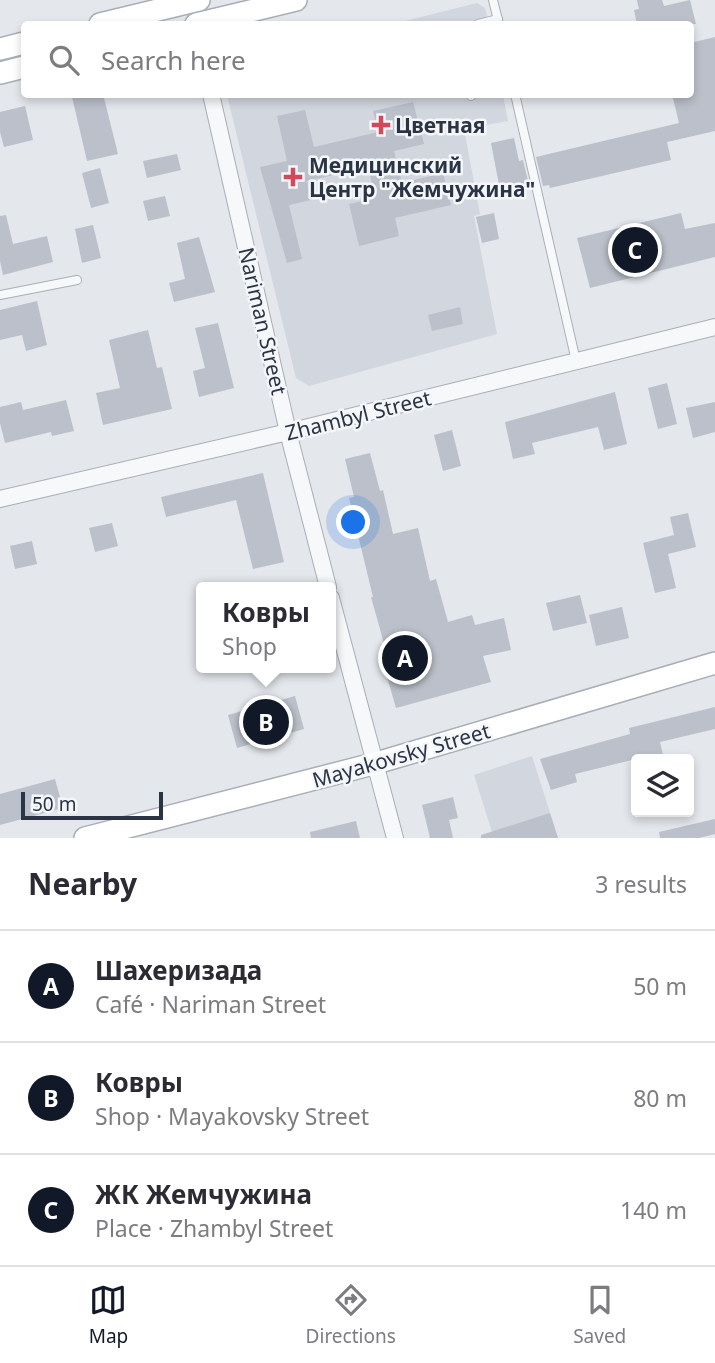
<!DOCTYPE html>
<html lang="en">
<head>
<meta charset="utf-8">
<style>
  :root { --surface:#fff; --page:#f2f2f3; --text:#2b2b33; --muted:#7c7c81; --line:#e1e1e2; --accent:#111827 }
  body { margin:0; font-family:"Noto Sans",sans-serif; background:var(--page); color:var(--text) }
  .controls { position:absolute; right:21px; bottom:21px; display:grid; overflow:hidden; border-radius:7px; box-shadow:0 4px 10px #0003 }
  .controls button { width:63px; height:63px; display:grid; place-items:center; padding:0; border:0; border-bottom:2px solid var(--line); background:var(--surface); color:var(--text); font:35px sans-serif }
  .scale { position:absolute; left:21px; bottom:18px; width:142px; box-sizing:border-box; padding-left:7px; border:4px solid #2b3445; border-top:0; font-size:19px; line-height:24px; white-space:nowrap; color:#2b3445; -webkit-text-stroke:5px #f4f6f9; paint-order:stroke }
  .you { position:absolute; left:354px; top:523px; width:24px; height:24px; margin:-18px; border:5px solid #fff; border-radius:50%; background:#1a73e8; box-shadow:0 0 0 10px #1a73e833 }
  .badge { display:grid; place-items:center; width:46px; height:46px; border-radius:50%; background:var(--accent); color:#fff; font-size:23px; font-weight:700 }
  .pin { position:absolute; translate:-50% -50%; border:4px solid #fff; box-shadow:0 2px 7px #0006 }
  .popup { position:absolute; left:196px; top:582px; width:140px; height:91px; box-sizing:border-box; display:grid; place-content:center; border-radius:7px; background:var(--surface); filter:drop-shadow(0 2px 5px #0005); font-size:23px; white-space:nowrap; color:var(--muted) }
  .popup b { font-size:26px; color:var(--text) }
  .popup::after { content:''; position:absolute; left:50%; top:100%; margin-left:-14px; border:14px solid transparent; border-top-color:var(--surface) }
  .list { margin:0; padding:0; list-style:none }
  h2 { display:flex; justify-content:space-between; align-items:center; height:91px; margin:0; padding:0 28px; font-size:30px }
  h2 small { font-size:23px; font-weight:400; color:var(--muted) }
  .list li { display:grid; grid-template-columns:46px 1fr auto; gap:21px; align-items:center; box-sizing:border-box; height:112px; padding:0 28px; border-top:2px solid var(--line) }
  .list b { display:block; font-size:26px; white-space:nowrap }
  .list p { margin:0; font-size:23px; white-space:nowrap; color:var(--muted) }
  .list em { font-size:23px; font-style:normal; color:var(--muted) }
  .icon { flex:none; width:38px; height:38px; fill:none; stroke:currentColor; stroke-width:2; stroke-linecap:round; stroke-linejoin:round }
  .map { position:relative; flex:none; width:715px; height:838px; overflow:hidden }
  .search { position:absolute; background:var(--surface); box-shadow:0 4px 10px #0003; left:21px; right:21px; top:21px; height:77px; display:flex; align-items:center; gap:18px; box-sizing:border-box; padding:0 24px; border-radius:7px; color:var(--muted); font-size:26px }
  .sheet { height:427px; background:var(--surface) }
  nav { display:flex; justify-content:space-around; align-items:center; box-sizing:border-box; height:98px; border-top:2px solid var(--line); background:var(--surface); font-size:19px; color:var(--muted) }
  nav a { display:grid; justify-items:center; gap:4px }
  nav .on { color:var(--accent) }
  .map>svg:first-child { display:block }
  .built { fill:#d2d6de }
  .building { fill:#bbc0ca }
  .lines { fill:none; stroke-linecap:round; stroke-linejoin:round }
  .lane-casing { stroke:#a9aeb7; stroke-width:10 }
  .street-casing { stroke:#a9aeb7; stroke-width:18 }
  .secondary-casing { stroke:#a9aeb7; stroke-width:24 }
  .lane { stroke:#f7f8fa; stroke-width:8 }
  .street { stroke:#f7f8fa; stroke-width:16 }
  .secondary { stroke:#fff; stroke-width:21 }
  .poi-dot { fill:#d1495b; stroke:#f4f6f9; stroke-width:2.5 }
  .labels { text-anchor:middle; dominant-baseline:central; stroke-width:5; stroke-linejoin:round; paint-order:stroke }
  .poi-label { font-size:21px; font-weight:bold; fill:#2b3445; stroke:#f4f6f9; text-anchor:start }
  .street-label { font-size:21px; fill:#2b3445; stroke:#f4f6f9 }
</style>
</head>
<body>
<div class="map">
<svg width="715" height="838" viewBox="0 0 715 838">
  <rect width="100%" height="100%" fill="#e4e7ec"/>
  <g class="built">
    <path d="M477,3l8,5 4,16h-96z"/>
    <path d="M227,95h276l5,26 -44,8 16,85 -6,2 23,118 -188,52 -13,-8z"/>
    <path d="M532,756l26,82h-64l-20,-63z"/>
  </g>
  <g class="building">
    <path d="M637,0h25l2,6 26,-6 6,24h-59l-3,-14 5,-1z"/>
    <path d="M715,37v94l-48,11 4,18 -121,28 -1,-3 -6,1 -7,-29 143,-34 -7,-29h18v-51z"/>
    <path d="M83,94h20l15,60 -31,7 -15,-64z"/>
    <path d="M413,102l11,42 -30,7 8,32 41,-10 8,32 -56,13 4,18 -40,10 -10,-42 26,-6 -7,-31 -61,14 4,19 -22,5 13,54 -15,4 -27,-96 27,-6 -10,-45 28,-6 9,37 64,-15 -5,-21z"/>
    <path d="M25,106l8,34 -29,7 -4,-15v-20z"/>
    <path d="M514,138l5,23 4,-1 7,29 -29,6 -10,-52z"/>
    <path d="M177,154l4,16 -34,8 -4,-17z"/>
    <path d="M100,168l9,35 -18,5 -9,-35z"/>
    <path d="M165,196l5,20 -22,5 -5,-20z"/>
    <path d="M494,213l5,26 -17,4 -6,-26z"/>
    <path d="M681,213l4,16 30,-6v34l-125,31 -13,-50z"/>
    <path d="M6,215l7,29 34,-8 6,26 -50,13 -3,-14v-45z"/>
    <path d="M93,225l8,33 -19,5 -7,-34z"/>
    <path d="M199,237l16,55 -41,10 -5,-19 16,-4 -8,-36z"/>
    <path d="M37,301l10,44 -21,6 -4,-16 -22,5v-30z"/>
    <path d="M460,307l3,17 -31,7 -4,-16z"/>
    <path d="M218,323l16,65 -35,9 -6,-26 12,-3 -10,-40z"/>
    <path d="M148,330l9,38 5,-1 10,42 -69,16 -7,-32 24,-5 -11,-48z"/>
    <path d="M667,383l10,41 -19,5 -10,-41z"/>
    <path d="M615,392l12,52 -23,6 -6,-23 -66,16 3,11 -22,5 -8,-37z"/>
    <path d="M66,400l8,31 -22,5 -1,-4 -46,11 -5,-20v-16l21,-5 2,8z"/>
    <path d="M715,402v30l-22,6 -7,-30z"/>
    <path d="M452,430l9,36 -18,5 -9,-36z"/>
    <path d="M370,453l10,38 3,-1 10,44 25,-6 12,53 6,-2 12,43 24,-7 3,10 29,-7 7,32 -28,6 8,26 -95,26 -17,-59 6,-2 -14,-50h2l-24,-99 5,-1 -9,-38z"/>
    <path d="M263,473l21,89 -31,7 -17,-69 -70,17 -5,-20z"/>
    <path d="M688,513l8,34 -28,7 8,34 -21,5 -12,-50 31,-8 -4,-18z"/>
    <path d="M112,523l6,23 -23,6 -6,-24z"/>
    <path d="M32,541l5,23 -22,5 -5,-23z"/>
    <path d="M580,595l7,28 -34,8 -7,-28z"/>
    <path d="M622,607l7,31 -33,8 -7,-31z"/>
    <path d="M295,696l9,33 -67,19 -9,-33z"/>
    <path d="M715,707v22l-55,13 4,17h-28l-61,15 2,8 -26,8 -11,-31 90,-25 -1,-6z"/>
    <path d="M55,779l8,29 -63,17v-31z"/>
    <path d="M453,797l5,21 -9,2 4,18h-23l-8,-33z"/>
    <path d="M550,813l8,25h-77v-3z"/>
    <path d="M715,819v15l-16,4h-39l-1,-6z"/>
    <path d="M356,821l4,17h-49l-1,-6z"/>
  </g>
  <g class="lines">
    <defs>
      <g id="lane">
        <path d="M493,0l6,24"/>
        <path d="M478,24l20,-5"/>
        <path d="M471,94v2"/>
        <path d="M515,94l61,267"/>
        <path d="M0,295l77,-15"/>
      </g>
      <g id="street">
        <path d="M211,94l77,338 40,155"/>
        <path d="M0,499l288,-67 427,-105"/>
        <path d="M331,598l64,240"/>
      </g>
      <g id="secondary">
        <path d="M100,24l99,-24"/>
        <path d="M196,24l100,-24"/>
        <path d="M0,49l24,-6"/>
        <path d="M0,73l24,-6"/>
        <path d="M85,838l288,-74 342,-101"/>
      </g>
    </defs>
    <use href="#lane" class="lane-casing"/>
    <use href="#street" class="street-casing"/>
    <use href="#secondary" class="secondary-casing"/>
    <use href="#lane" class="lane"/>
    <use href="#street" class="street"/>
    <use href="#secondary" class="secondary"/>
  </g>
  <g class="poi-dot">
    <path d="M377.5 114.5h7v7h7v7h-7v7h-7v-7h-7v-7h7z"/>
    <path d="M289.5 166.5h7v7h7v7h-7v7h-7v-7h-7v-7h7z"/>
  </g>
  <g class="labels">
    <g class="poi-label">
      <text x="395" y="125">Цветная</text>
      <text x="309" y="165">Медицинский<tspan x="309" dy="24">Центр "Жемчужина"</tspan></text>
    </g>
    <g class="street-label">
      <text transform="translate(263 321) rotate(77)">Nariman Street</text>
      <text transform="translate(358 415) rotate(-14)">Zhambyl Street</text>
      <text transform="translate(401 755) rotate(-16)">Mayakovsky Street</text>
    </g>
  </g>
</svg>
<div class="controls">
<button><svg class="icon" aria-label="layers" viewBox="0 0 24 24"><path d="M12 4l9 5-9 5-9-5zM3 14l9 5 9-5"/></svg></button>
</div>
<div class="scale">50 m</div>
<div class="you"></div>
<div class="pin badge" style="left:405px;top:658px">A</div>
<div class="pin badge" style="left:266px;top:722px">B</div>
<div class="popup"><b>Ковры</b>Shop</div>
<div class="pin badge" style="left:635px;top:250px">C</div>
<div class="search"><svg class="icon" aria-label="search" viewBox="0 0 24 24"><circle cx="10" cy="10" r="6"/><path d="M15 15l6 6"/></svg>Search here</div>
</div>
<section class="sheet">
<h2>Nearby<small>3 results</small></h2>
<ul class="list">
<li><span class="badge">A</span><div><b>Шахеризада</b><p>Café · Nariman Street</p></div><em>50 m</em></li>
<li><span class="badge">B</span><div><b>Ковры</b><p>Shop · Mayakovsky Street</p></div><em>80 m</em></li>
<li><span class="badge">C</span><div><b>ЖК Жемчужина</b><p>Place · Zhambyl Street</p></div><em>140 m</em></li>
</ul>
</section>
<nav>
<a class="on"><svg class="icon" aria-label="map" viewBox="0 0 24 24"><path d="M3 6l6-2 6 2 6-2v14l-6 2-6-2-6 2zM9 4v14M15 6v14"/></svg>Map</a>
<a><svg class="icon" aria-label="directions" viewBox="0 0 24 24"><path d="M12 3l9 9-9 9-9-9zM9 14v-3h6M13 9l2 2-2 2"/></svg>Directions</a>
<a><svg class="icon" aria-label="saved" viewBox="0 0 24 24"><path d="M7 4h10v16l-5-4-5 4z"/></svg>Saved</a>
</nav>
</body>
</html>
